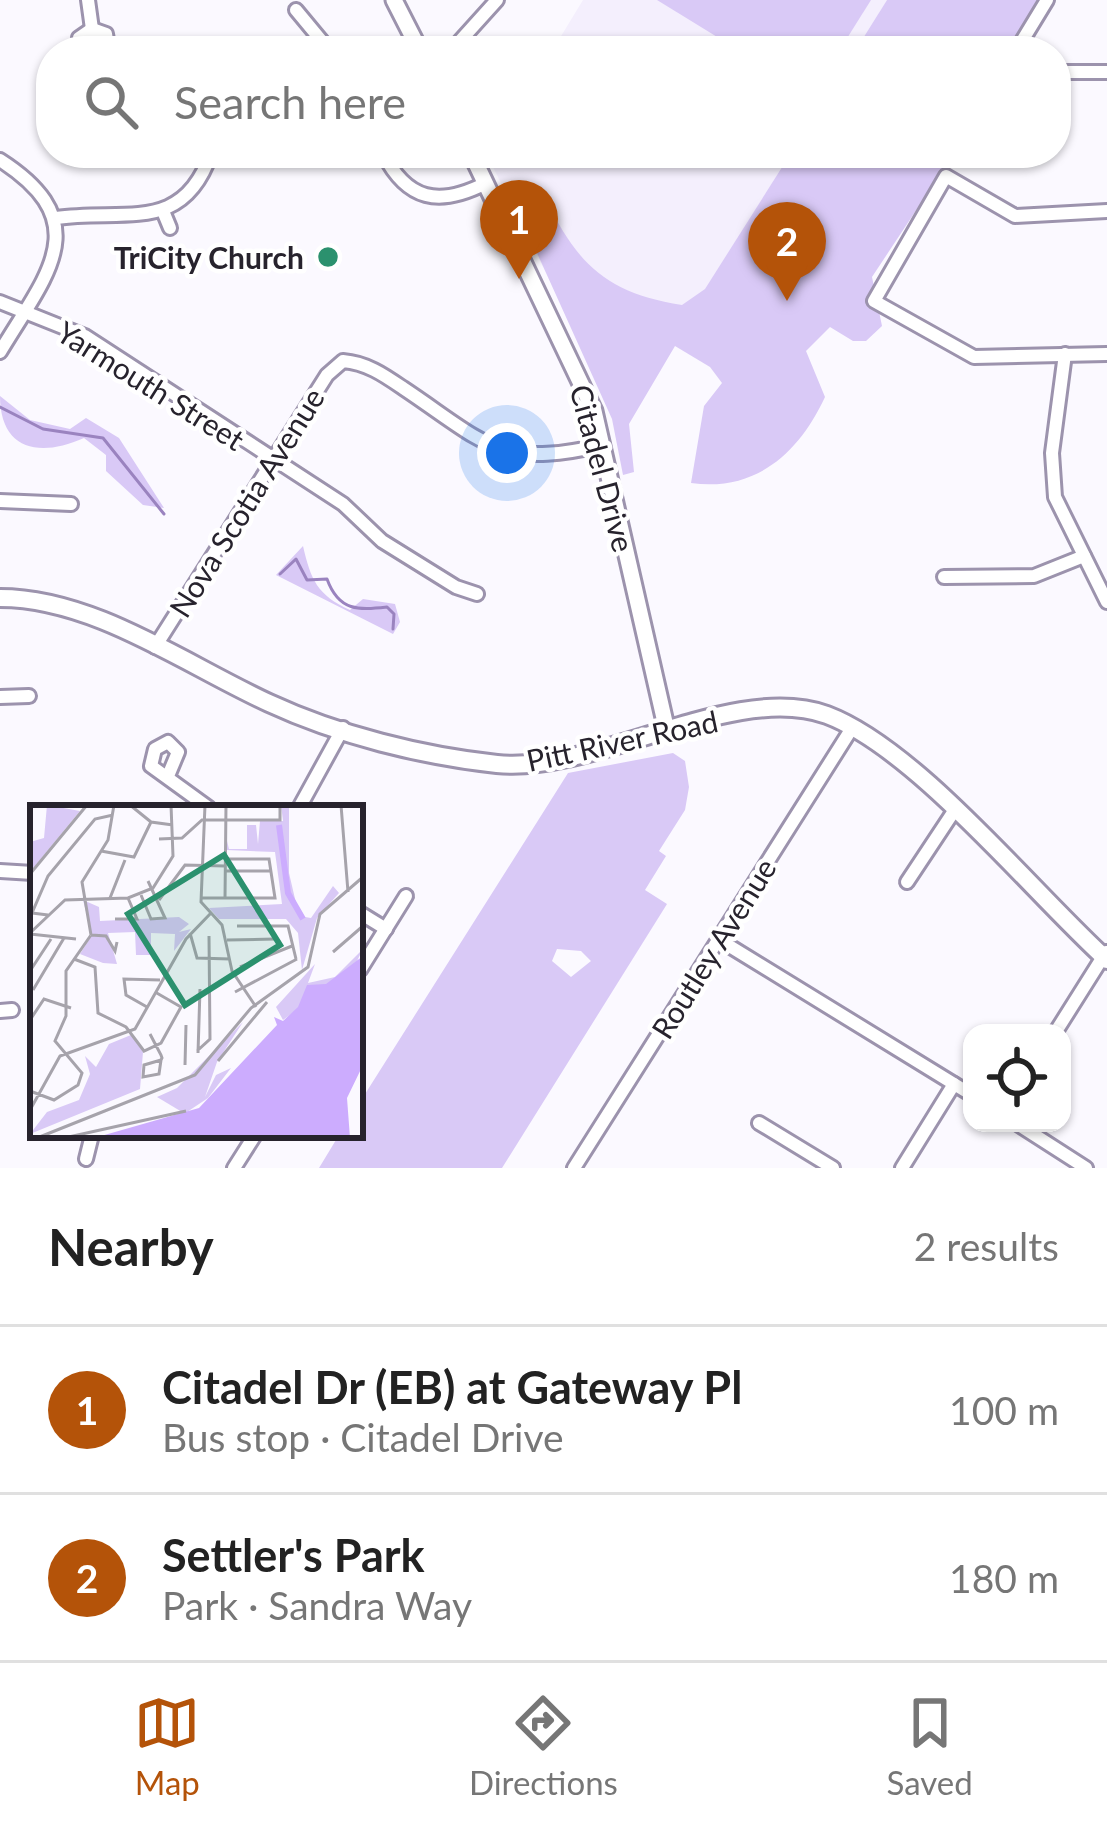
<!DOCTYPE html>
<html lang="en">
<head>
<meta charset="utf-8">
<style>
  :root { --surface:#fff; --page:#f6f6f6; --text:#222; --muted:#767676; --line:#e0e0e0; --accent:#b45309 }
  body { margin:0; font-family:Lato,sans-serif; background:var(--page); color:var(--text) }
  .controls { position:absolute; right:36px; bottom:36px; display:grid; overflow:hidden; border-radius:24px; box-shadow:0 3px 9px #0004 }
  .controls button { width:108px; height:108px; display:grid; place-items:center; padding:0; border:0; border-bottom:3px solid var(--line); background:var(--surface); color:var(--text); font:60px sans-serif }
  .you { position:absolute; left:507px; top:453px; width:42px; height:42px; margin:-30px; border:9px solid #fff; border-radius:50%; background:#1a73e8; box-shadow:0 0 0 18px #1a73e833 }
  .badge { display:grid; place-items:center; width:78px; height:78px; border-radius:50%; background:var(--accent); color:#fff; font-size:39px; font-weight:700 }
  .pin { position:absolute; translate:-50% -99px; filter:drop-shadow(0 3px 6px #0008) }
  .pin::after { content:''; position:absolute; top:63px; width:42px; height:36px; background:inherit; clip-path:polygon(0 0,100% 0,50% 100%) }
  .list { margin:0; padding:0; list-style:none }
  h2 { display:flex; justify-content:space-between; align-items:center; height:156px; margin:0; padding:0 48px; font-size:51px }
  h2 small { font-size:39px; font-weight:400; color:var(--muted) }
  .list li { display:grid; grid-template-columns:78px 1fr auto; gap:36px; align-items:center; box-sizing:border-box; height:168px; padding:0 48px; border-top:3px solid var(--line) }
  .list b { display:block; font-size:45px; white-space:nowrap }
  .list p { margin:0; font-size:39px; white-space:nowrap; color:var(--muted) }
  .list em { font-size:39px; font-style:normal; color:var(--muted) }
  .icon { flex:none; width:66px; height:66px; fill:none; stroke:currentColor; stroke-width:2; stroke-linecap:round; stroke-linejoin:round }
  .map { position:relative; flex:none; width:1107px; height:1168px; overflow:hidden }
  .search { position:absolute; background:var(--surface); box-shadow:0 3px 9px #0004; left:36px; right:36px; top:36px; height:132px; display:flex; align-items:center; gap:30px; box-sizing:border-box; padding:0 42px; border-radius:48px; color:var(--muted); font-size:45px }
  .sheet { height:492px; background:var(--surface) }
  nav { display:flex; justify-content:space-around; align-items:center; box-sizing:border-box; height:168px; border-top:3px solid var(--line); background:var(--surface); font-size:33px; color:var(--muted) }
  nav a { display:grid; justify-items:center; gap:6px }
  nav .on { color:var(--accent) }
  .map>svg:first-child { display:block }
  .built { fill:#f4effd }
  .green { fill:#d9c9f6; fill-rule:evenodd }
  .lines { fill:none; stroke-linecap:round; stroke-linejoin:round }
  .stream { stroke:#9a83bf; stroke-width:3 }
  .minor-casing { stroke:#9c93ad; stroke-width:18 }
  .tertiary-casing { stroke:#9c93ad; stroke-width:21 }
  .secondary-casing { stroke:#9c93ad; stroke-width:22 }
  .minor { stroke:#fff; stroke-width:12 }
  .tertiary { stroke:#fff; stroke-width:15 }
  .secondary { stroke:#fff; stroke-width:16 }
  .poi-dot { fill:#2b916e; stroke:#fff; stroke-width:4.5 }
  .labels { text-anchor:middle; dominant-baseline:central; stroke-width:9; stroke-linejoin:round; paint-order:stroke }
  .poi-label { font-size:30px; font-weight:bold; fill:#27232d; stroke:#fff; text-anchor:end }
  .street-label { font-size:30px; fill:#27232d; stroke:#fff }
  .inset-river { fill:none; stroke:#ccacfe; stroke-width:6 }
  .inset-road { fill:none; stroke:#a6a3ab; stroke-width:3 }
  .view { fill:#2b916e; fill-opacity:0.15; stroke:#2b916e; stroke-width:6 }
  .inset-edge { fill:none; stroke:#27232d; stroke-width:6 }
</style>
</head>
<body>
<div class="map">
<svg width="1107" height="1168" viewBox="0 0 1107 1168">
  <rect width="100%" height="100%" fill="#fbf9ff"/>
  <g class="built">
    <path d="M583,0h304l-32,51h-303z"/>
    <path d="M486,153h305l-170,270z"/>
  </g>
  <g class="green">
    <path d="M657,0h214l-32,51h-99z"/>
    <path d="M887,0h152l-30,51h-154z"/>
    <path d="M791,153h163l-82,124 10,49 -16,15h-13l-23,-14 -24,24 19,46c-26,56 -69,95 -134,86l13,-77 18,-23 -12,-16 -35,-21 -46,78 5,48 -11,3 -11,-56 -79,-175v-17l8,-4 -6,-15 10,-11c32,68 62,96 137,108l23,-16z"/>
    <path d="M0,396l30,24 40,9 16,-11 33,20 45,70 -21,-3 -37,-34v-16l-22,-17c-47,21 -84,10 -84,-42z"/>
    <path d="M303,546c8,34 14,49 47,64l13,-11 32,5 5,18 -7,12 -117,-59z"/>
    <path d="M673,753l12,8 4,26 -4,23 -26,41 7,5 -21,34 22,14 -165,264h-183l20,-33h21v-33l208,-329zM557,949l24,2 10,10 -20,16 -19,-16z"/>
  </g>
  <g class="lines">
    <g class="stream">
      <path d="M0,407l43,22 60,9 61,76"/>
      <path d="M280,574l16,-15 11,21 20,-1c12,33 32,31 60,28l7,7 -1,15"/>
    </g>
    <defs>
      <g id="minor">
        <path d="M88,0l4,29"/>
        <path d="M296,10l34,41"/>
        <path d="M80,51l-1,-13 13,-9 14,5 3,17"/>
        <path d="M451,51l46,-51"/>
        <path d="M1016,51l31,-51"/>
        <path d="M1056,72h51"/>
        <path d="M383,153c24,48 56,54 103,30"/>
        <path d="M0,160c98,63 46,115 0,192"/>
        <path d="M163,211l7,17"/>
        <path d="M1107,211l-92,5 -69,-40 -72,125 100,56 133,-3"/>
        <path d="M56,218c68,-10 127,17 155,-65"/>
        <path d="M0,302l85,34 258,168 39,37 74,46 21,7"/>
        <path d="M1065,354l-13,99 3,44 52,105"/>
        <path d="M0,501l71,3"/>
        <path d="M944,577l90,-1 50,-20"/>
        <path d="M155,647l172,-272 16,-14c24,2 41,14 60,27 84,56 95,81 200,57"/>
        <path d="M0,697l29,-1"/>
        <path d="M168,776l10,-24 -10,-10 -13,7 -4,17 58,42"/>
        <path d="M299,808l44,-80"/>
        <path d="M0,871l33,2"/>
        <path d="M907,882l47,-71"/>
        <path d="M360,913l26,16"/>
        <path d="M718,939l254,156"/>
        <path d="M360,970l46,-74"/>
        <path d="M0,1011l12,-1"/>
        <path d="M1055,1033l51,-81"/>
        <path d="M759,1123l74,45"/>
        <path d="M1016,1123l70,45"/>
        <path d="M86,1159l6,-24"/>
        <path d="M234,1168l21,-33"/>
        <path d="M574,1168l278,-440"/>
        <path d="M902,1168l52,-84"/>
      </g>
      <g id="tertiary">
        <path d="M394,0l26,51"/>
        <path d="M471,153l123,258 73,320"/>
      </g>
      <path id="secondary" d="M0,598c94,0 186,67 269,105 69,32 153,53 228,61 100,10 236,-83 330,-49 90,34 205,177 280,245"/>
    </defs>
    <use href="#minor" class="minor-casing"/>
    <use href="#tertiary" class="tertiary-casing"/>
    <use href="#secondary" class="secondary-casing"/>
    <use href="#minor" class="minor"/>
    <use href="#tertiary" class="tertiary"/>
    <use href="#secondary" class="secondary"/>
  </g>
  <circle class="poi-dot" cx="328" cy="257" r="12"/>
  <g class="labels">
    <g class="poi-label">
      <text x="304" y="257">TriCity Church</text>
    </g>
    <g class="street-label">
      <text transform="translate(151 385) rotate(32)">Yarmouth Street</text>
      <text transform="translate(603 468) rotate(75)">Citadel Drive</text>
      <text transform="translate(246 502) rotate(-58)">Nova Scotia Avenue</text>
      <text transform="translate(622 740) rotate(-12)">Pitt River Road</text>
      <text transform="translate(713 948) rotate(-58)">Routley Avenue</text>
    </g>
  </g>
  <g transform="translate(30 805)">
    <rect width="333" height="333" fill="#fbf9ff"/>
    <path d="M17,0l33,6 -50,61v-30l14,-4zM251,0h8v68l10,43 12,2 22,-32 6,7 -22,25 -15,52 -4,-37 -12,-14h-67l-10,-11 73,-4 -7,-52 -49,-2 1,-9 2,8h18v-24h9l2,19 2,-23h23zM53,95l16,7 1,14 79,-4 10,7 -10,8 12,-3 -17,22 1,-17 -24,-1v22h-15l-1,-23 -27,1 9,31 -14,-1 -23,-9 12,-19zM333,144l-9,18 -71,53 -7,-13 39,-43 -7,19 27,-6zM213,217l-26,40 -12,35 11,-22 15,-7 -23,30 -33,22 -29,7 36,-15 -25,-15 20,-9zM101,230l12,17 -3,37 -110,45 17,-22 32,-12 11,-26 -5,-18 11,11 13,-23z" fill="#d9c9f6"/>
    <path d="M333,151v109l-16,33 3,40h-256l105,-30 78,-83 -3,-8 9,4 15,-14 9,-22 19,-1z" fill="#ccacfe"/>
    <path class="inset-river" d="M249,20l9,68 15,26"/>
    <path class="inset-road" d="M100,0l21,17 22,3M175,0l-4,97 21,23 10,46 24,36M311,0l7,87M129,34l23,-1 20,-18h78v-15M71,46l33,6 17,-35M195,66h46M0,69l57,-69M111,90l10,24 14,-1 -17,-37M80,93l15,-38M171,93h74l-6,-39h-44M195,93l1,-93M129,95l26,-35 40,1M18,110l-16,-2 16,-37 47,-57 18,-4M85,114h22l-9,-21M207,121h51l8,33M0,128l35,-33 63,-2 25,-10 20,-32 -2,-51M160,128l7,25 33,1M0,129l46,5M61,130l-9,-53 26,-42 6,-35M61,130l15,1 9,15 2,-9M197,135l48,-1M303,147l30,-26M44,154l21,8 3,46 28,14 18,24 17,-8 20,-36 -26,-15M210,162l52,-21M0,166l21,-32M3,185l31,-52M205,187l62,-33M117,202l-21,-12 -2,-16 36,1M0,215l14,-21 27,9M120,229l11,21 1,3 -1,2 -2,14 -16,3 1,-12 17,-5M167,246l13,-12 -1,-103M168,248l2,-64M188,256l49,-59M155,260l1,-40M0,286l24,9 24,-15 4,-12 -27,-32 11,-25v-45l25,-36M0,305l30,-54 75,-27 51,-90 25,-26M7,333l158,-63 56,-67 57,-41 12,-53 43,-37M34,333l122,-27"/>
    <path class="view" d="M194,50l56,90 -95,60 -57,-91z"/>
    <rect width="333" height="333" class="inset-edge"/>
  </g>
</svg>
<div class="controls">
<button><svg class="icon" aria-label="locate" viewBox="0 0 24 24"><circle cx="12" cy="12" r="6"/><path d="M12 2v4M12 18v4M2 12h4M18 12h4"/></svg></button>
</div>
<div class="you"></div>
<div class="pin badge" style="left:519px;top:279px">1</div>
<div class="pin badge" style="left:787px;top:301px">2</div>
<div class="search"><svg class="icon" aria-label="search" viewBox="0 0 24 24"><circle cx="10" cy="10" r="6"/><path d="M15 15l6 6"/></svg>Search here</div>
</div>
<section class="sheet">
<h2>Nearby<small>2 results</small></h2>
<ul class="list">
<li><span class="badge">1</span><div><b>Citadel Dr (EB) at Gateway Pl</b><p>Bus stop · Citadel Drive</p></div><em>100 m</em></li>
<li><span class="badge">2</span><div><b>Settler's Park</b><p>Park · Sandra Way</p></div><em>180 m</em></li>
</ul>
</section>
<nav>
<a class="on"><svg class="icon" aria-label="map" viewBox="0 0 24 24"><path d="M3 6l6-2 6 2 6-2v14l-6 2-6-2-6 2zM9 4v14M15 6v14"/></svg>Map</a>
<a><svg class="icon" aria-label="directions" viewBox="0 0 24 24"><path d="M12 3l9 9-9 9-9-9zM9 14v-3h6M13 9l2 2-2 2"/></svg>Directions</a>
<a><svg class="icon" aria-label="saved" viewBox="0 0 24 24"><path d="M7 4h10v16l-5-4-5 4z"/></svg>Saved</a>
</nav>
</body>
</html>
